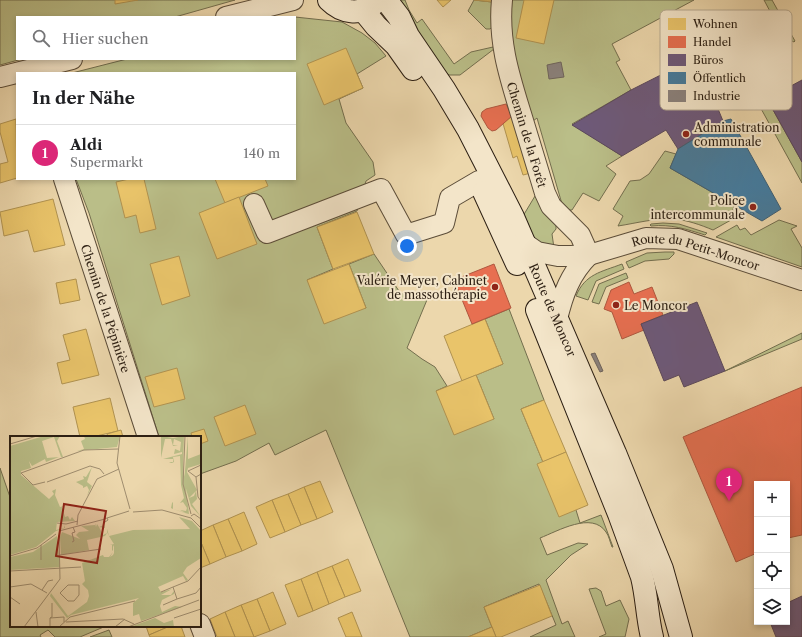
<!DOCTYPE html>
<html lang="de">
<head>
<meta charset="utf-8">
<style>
  :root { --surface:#fff; --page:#f2f2f2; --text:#202124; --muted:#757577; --line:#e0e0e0; --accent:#db2777 }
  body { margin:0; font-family:"Libre Caslon Text",serif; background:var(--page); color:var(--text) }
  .controls { position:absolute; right:12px; bottom:12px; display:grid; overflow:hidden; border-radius:0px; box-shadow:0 2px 6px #0003 }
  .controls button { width:36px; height:36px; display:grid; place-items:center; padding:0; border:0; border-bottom:1px solid var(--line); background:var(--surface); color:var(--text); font:20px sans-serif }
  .you { position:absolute; left:407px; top:246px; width:14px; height:14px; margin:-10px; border:3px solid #fff; border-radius:50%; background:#1a73e8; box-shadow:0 0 0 6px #1a73e833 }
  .badge { display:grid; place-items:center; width:26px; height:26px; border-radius:50%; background:var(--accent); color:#fff; font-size:13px; font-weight:700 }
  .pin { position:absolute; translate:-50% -33px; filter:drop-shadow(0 1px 2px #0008) }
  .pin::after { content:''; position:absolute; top:21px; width:14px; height:12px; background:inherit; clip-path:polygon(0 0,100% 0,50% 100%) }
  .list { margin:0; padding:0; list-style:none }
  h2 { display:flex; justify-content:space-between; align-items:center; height:52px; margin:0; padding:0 16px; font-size:17px }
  h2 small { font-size:13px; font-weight:400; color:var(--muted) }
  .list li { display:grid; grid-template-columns:26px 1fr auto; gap:12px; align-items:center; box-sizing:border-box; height:56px; padding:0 16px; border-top:1px solid var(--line) }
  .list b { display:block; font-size:15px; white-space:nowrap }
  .list p { margin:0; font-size:13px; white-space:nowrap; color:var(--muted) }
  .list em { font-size:13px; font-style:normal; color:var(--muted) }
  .icon { flex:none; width:22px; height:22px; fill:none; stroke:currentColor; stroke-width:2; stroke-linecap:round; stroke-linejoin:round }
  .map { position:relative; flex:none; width:802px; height:637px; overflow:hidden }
  .search { position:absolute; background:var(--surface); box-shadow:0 2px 6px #0003; left:16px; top:16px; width:280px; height:44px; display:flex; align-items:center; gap:10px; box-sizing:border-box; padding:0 14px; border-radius:0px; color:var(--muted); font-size:15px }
  .panel { position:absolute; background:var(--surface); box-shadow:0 2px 6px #0003; left:16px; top:72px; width:280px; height:108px; border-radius:0px }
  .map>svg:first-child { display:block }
  .green { fill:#babe88; stroke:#736e4e }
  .homes { fill:#e9c46a; stroke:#b09250 }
  .shops { fill:#e76f51; stroke:#af573e }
  .offices { fill:#6d597a; stroke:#5a485b }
  .public { fill:#457b9d; stroke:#3e5f74 }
  .industry { fill:#8a817c; stroke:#6e645c }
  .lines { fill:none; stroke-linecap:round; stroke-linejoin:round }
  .street-casing { stroke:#5c4d39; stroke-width:22 }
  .secondary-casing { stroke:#2c1f13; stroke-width:24 }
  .street { stroke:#f3e5c9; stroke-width:20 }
  .secondary { stroke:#f3e5c9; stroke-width:22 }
  .poi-dot { fill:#8f2418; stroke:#f3e5c9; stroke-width:1.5 }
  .labels { text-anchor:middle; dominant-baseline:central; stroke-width:4; stroke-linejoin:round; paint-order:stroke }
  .poi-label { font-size:12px; fill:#2c1f13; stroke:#f3e5c9; text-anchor:start }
  .street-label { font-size:12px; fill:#2c1f13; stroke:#f3e5c9 }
  .inset-road { fill:none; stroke:#9f8d6f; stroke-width:1 }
  .view { fill:#8f2418; fill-opacity:0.15; stroke:#8f2418; stroke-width:2 }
  .inset-edge { fill:none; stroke:#2c1f13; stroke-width:2 }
  .key { fill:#f3e5c9; stroke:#b7aa92; stroke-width:1 }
  .key-label { font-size:11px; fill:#2c1f13 }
</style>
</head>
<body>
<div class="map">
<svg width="802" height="637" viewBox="0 0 802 637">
  <rect width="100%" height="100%" fill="#ecd7ac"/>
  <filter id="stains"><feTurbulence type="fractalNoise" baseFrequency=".005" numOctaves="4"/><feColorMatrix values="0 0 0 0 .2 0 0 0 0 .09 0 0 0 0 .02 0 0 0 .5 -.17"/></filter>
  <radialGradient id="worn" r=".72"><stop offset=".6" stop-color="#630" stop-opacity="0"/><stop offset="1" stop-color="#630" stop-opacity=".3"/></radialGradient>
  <g class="green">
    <path d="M0,0h235l-60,17h-158v42h5l-22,6z"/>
    <path d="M400,0h5l4,10 8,13 5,-4 32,45 17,-12 22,-5 1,2 -34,26h-11l-5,-4 -42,-64z"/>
    <path d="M474,0l18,2 3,2 -2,22 -3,3h-4l-18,-18z"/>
    <path d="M507,0h187l-82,44 8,16 -4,2 15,28 -59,34 50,32 -16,10 10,8 -17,27 -16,-8 -11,17h-4l-6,-6 -25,-86 -4,3 -17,-47z"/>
    <path d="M764,0h8l23,41 -1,1 -30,-15 -2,-4 11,-6z"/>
    <path d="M295,17l47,5 20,11 13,10 11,13 -29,18 6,14 -24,11 7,24 27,39 2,13 -9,6 -9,30 -40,16 16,42 -26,11 59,28 -17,-44 25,-10 27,40 25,-3 3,4 -22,53 15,11 13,8 12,19 -11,5 58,28 -18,-44 27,-11 -18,-45 24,-10 35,91 -23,9 22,53 33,48 4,13 21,-8 12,32h-1c-2,-5 -3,-11 -6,-15 -14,-21 -48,-1 -66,6l7,17 31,-12 10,1 -17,11 -25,25 16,44 6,-3 7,16h-45l26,-12 -17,-41 -55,23 8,20 -24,10h-58l-84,-207 -51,25 -6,-12 -33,18 -36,13v-37h-41l-70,-224 -13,-34h219v-106h-223l55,-14h168z"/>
    <path d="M767,99l35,63v21l-43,-78z"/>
    <path d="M665,151l11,3 -6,14 64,37 -3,15 -18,10c-12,-5 -26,-10 -39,-11 -19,-1 -37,4 -56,7l5,-10 -10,-7 17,-28 10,-1 9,-6z"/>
    <path d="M537,195l19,30v4l-4,5 2,14 -16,-6 -8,-9 -7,-17 12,-20z"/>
    <path d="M779,220l18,6 -6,3 11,19v19l-86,-30 21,-12 3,5 5,-2 6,7z"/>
    <path d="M663,223l16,1 28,9 -2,2c-19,-6 -34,-11 -54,-9l-1,-1 1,-1z"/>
    <path d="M665,252h9v2l-5,5 -24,2 -16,7 -3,-6 21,-9z"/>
    <path d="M622,264l2,5 -28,12 -8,19 -12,-4c9,-22 25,-24 46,-32z"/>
    <path d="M626,273l2,5 -22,9 -7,17 -7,-2 7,-18z"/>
    <path d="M802,333v6l-77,32z"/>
    <path d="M0,468l11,32v126h95l-26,11h-25l-7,-7 -8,5 1,2h-41z"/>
    <path d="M596,588l5,3 5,15 14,-6 9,19 -4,18h-26l7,-3 -17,-45z"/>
    <path d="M109,630l3,7h-22z"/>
  </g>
  <g class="homes">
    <path d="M115,0h23l-23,4z"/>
    <path d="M437,0h14l-8,7z"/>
    <path d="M474,0h18v2z"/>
    <path d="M524,0h30l-10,44 -28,-6z"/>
    <path d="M346,48l17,40 -39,17 -17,-41z"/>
    <path d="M515,116l16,57 -8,2 -6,-19 -4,2 -11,-38z"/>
    <path d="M16,119l1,59 -17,5v-19l8,-2 -8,-30v-8z"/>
    <path d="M129,179h15l12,50 -16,4 -4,-18 -11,3 -9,-36z"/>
    <path d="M215,179h50l3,7 -43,17z"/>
    <path d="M239,197l18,47 -40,15 -18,-46z"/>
    <path d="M53,199l12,46 -31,7 -6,-22 -24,6 -4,-24z"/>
    <path d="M357,212l17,42 -41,15 -16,-42z"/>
    <path d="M179,256l11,40 -28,9 -12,-41z"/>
    <path d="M349,264l17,44 -42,16 -17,-44z"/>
    <path d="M76,279l4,21 -20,4 -4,-21z"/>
    <path d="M485,319l18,45 -41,17 -18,-45z"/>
    <path d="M86,329l13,46 -37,9 -5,-21 13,-3 -7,-25z"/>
    <path d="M177,368l8,31 -31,8 -9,-30z"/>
    <path d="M476,375l18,44 -40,16 -18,-44z"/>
    <path d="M110,398l8,33 -26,6h-12l-7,-30z"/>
    <path d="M544,400l22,52 -23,10 -22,-53z"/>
    <path d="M245,405l11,29 -31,12 -11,-29z"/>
    <path d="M204,429l4,12 -8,3v-7h-8l-1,-4z"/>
    <path d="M121,430l2,7h-15l-1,-3z"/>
    <path d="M566,452l22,53 -29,12 -22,-53z"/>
    <path d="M320,481l13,31 -16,7 -13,-32z"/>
    <path d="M304,487l13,32 -16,6 -13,-31z"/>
    <path d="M288,494l13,31 -16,7 -13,-32z"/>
    <path d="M272,500l13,32 -15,6 -14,-31z"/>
    <path d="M244,512l13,32 -15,7 -14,-32z"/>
    <path d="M228,519l14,32 -16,6 -13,-32z"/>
    <path d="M213,525l13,32 -16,7 -10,-24v-9z"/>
    <path d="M200,540l10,24 -10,4z"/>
    <path d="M348,559l13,32 -16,6 -13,-31z"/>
    <path d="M332,566l13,31 -16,7 -12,-32z"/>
    <path d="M317,572l12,32 -16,7 -12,-32z"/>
    <path d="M301,579l12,32 -15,6 -13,-32z"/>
    <path d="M540,585l12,31 -51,21h-5l-12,-30z"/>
    <path d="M273,592l13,32 -16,7 -13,-32z"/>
    <path d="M257,599l13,32 -16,6 -13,-32z"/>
    <path d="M241,605l13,32h-19l-10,-25z"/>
    <path d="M225,612l10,25h-18l-7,-18z"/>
    <path d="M352,612l10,25h-16l-8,-19z"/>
    <path d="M146,626h24l-21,9z"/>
    <path d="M170,626h11l4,11h-35l-1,-2z"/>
    <path d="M492,627l4,10h-28z"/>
  </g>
  <g class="shops">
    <path d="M506,104l6,12 -16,14 -4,1 -4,-3 -7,-12 1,-4 4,-3z"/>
    <path d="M494,264l17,44 -39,16 -18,-44z"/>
    <path d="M629,282l5,12 18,-7 11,28 -22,9 3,6 -22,9 -10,-27 -8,-3 7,-19z"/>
    <path d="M802,387v148l-14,3v2h-1v-56h-30v69l-21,9 -53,-125z"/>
  </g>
  <g class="offices">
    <path d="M742,34l47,28 -73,42 7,17 -45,28 -12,-19 -44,26 -50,-31 59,-35z"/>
    <path d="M802,80v82l-35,-63z"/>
    <path d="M697,302l28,69 -41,16 -5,-12 -15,6 -23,-57z"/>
    <path d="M802,596v41h-26l-6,-15h17v-19z"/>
  </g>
  <path class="public" d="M731,119l50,90 -19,12 -92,-53 8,-19 45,-28z"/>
  <g class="industry">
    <path d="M561,62l3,15 -15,2 -2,-14z"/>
    <path d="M595,353l8,18 -3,1 -9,-18z"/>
  </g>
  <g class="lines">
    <defs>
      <g id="street">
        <path id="s1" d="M502,0c-4,41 7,75 19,114 8,26 16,52 24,79l6,13 29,29 9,20"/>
        <path d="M226,17l67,-17"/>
        <path d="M0,77l72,-18"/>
        <path id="s2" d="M64,179l84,258"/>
        <path d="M254,204l13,29 114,-44 25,46 38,-12 6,-25 29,-17"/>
        <path id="s3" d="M524,243l13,9 21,4h13l18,-1 57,-17 32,1 124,41"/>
        <path d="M557,319c6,-25 13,-45 32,-64"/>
        <path d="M200,624l5,13"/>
      </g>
      <g id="secondary">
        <path d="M329,0c13,13 31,16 46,3"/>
        <path id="s4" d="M386,0l13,17 9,19 36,53 24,40 45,88 102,236 47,116 19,68"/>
        <path d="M363,10l13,16 20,19 17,24"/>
        <path d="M484,192l33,72"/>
        <path d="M537,310l82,204 23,63c5,20 5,40 10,60"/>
      </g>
    </defs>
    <use href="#street" class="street-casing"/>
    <use href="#secondary" class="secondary-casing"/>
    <use href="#street" class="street"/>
    <use href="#secondary" class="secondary"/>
  </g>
  <g class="poi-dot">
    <circle cx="686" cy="134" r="4"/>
    <circle cx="753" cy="207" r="4"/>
    <circle cx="495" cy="287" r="4"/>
    <circle cx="616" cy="305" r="4"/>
  </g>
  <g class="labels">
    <g class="poi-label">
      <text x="694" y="127">Administration<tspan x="694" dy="14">communale</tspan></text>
      <text x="745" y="200" text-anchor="end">Police<tspan x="745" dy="14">intercommunale</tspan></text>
      <text x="487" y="280" text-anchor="end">Valérie Meyer, Cabinet<tspan x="487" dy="14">de massothérapie</tspan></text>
      <text x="624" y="305">Le Moncor</text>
    </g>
    <g class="street-label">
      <text stroke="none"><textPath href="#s1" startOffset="138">Chemin de la Forêt</textPath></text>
      <text stroke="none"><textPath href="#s3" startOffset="179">Route du Petit-Moncor</textPath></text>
      <text stroke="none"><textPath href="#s2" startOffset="136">Chemin de la Pépinière</textPath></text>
      <text stroke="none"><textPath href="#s4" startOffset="353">Route de Moncor</textPath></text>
    </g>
  </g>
  <g transform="translate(10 436)">
    <rect width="191" height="191" fill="#ecd7ac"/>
    <path d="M34,0h16l-3,5 6,16h-2l-7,-20 -12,4 5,17 12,-1 -13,5 -1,-3 -13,7 -3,-5 2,7 -10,3v4l28,24 5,-5 -2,-3 4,-2 -1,6 5,12 7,-2 -5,2 3,10 3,-1 2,4 2,-3 3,4 -18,1 -1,8 8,-2v-3l1,3 -9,3 -20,16 -26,8v-109zM74,0h36l-3,11 -40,4 7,-2 -3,-8 4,-2zM151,0l12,2 11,-2 -1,29 6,49 -4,-1 -12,-4 -2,-1 1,-5 1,-1v7l13,4 -6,-3 6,1 1,-3 -4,-6 -3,1 4,-5 -3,-13 -1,-29 -7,1 1,5 -2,1h-1l-2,-1h4v-3h-10l19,-5v-2l-8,2 1,-5 5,2 1,-9 -7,-3 -1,6 5,1h-5l-2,-7h-6l-4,19zM178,0v23l13,-5v10l-13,4 -1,4 10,18 -8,8 5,-2 2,-5 1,8 -5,5 9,13 -10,-11 -7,-24zM82,31l-5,15 5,4 -5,10 2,-6 -2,-4 -4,2v-2l-7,-4 8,-3 -1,-3 3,1zM169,81l13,4 9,10v27l-14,9 -4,6 5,7 -2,1 -3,-5 -25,11 3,5 11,-3 -11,6h10l3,-4v3l-12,6 -2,6 2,6 13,-6 7,1 -41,14 -2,-7 -6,2v-13l6,-5 -68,17 -4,3 -17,-22 1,-3 17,23 19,-14 2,-6 -1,-6 -6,-6 3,-3 -3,-18 21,-8 1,2h5l4,-5 -3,5 3,-2 1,-2v-6l-1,-2v5l-1,1v-6h-2l4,-1 -2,-3 -3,-5 -2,-4v-3l2,7 24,-6 57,-1zM85,87l1,4 1,-3 2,3 5,-2 1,3 -6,-1 4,8 4,-2 -2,3 -18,4 2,10 -28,5 -1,-18 2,-5 18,7 -4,-4 3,-3 10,-1 -8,-5 14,-1zM47,100l3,31 -50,3v-13l23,-5zM145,182l9,5 9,-3 1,7h-44z" fill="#babe88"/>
    <path class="inset-road" d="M110,0l-3,27 13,46M175,0l-2,48 8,30M0,8l27,-8M191,38l-5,3 2,20 3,4M186,41l-8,-6 13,-6M35,46l-12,3 -12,-12 63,-23 34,-1M37,46l43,-16 10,3 4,5M123,76l29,-2 29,8 10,10M181,80l3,-2 7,5M97,82l22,-7M97,82l1,2 -3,2 -1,-3zM47,87l9,1 12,-3M67,89l1,-10 19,-36 22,-10M49,95l46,-12M62,106l2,-1 -2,-8 3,-1 -2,-5M50,119l41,-6M0,120l27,-8 19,-14M31,124v-15M191,131l-13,14 -15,6 4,12 19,-6 5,-6M0,135l71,-4M58,149h11v10l-5,6h-6l-8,-8zM0,151l21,-3 16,9M32,154l6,-9 5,-1M151,156l12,-5M0,161l10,7M153,169l14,-6M26,176l2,15M40,182l2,-1v-14M164,182l27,-9M56,186l57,-3 11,5M14,191l36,-48 -1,-44M40,191v-9l14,-1v5M49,191l11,-10 65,-16M105,191l10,-8M118,191l71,-27"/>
    <path class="view" d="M54,68l42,7 -9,52 -41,-7z"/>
    <rect width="191" height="191" class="inset-edge"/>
  </g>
  <rect x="660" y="10" width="132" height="100" rx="6" class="key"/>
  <rect x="668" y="18" width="18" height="12" fill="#e9c46a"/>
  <rect x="668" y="36" width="18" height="12" fill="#e76f51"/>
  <rect x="668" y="54" width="18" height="12" fill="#6d597a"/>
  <rect x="668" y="72" width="18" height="12" fill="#457b9d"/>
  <rect x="668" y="90" width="18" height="12" fill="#8a817c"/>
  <g class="key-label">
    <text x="693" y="28">Wohnen</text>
    <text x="693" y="46">Handel</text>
    <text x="693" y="64">Büros</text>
    <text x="693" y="82">Öffentlich</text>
    <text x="693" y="100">Industrie</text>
  </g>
  <rect width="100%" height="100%" filter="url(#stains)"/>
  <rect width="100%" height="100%" fill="url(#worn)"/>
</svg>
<div class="controls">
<button>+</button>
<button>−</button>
<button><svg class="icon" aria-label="locate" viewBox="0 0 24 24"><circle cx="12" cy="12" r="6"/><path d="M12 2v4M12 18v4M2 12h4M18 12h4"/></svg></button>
<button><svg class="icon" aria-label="layers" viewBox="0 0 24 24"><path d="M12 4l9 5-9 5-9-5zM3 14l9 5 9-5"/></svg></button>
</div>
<div class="you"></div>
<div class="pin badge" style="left:729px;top:501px">1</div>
<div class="search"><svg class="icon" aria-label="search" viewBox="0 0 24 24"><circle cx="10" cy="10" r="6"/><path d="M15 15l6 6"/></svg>Hier suchen</div>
<section class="panel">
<h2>In der Nähe<small></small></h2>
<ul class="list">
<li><span class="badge">1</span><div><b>Aldi</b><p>Supermarkt</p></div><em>140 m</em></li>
</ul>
</section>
</div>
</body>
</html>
